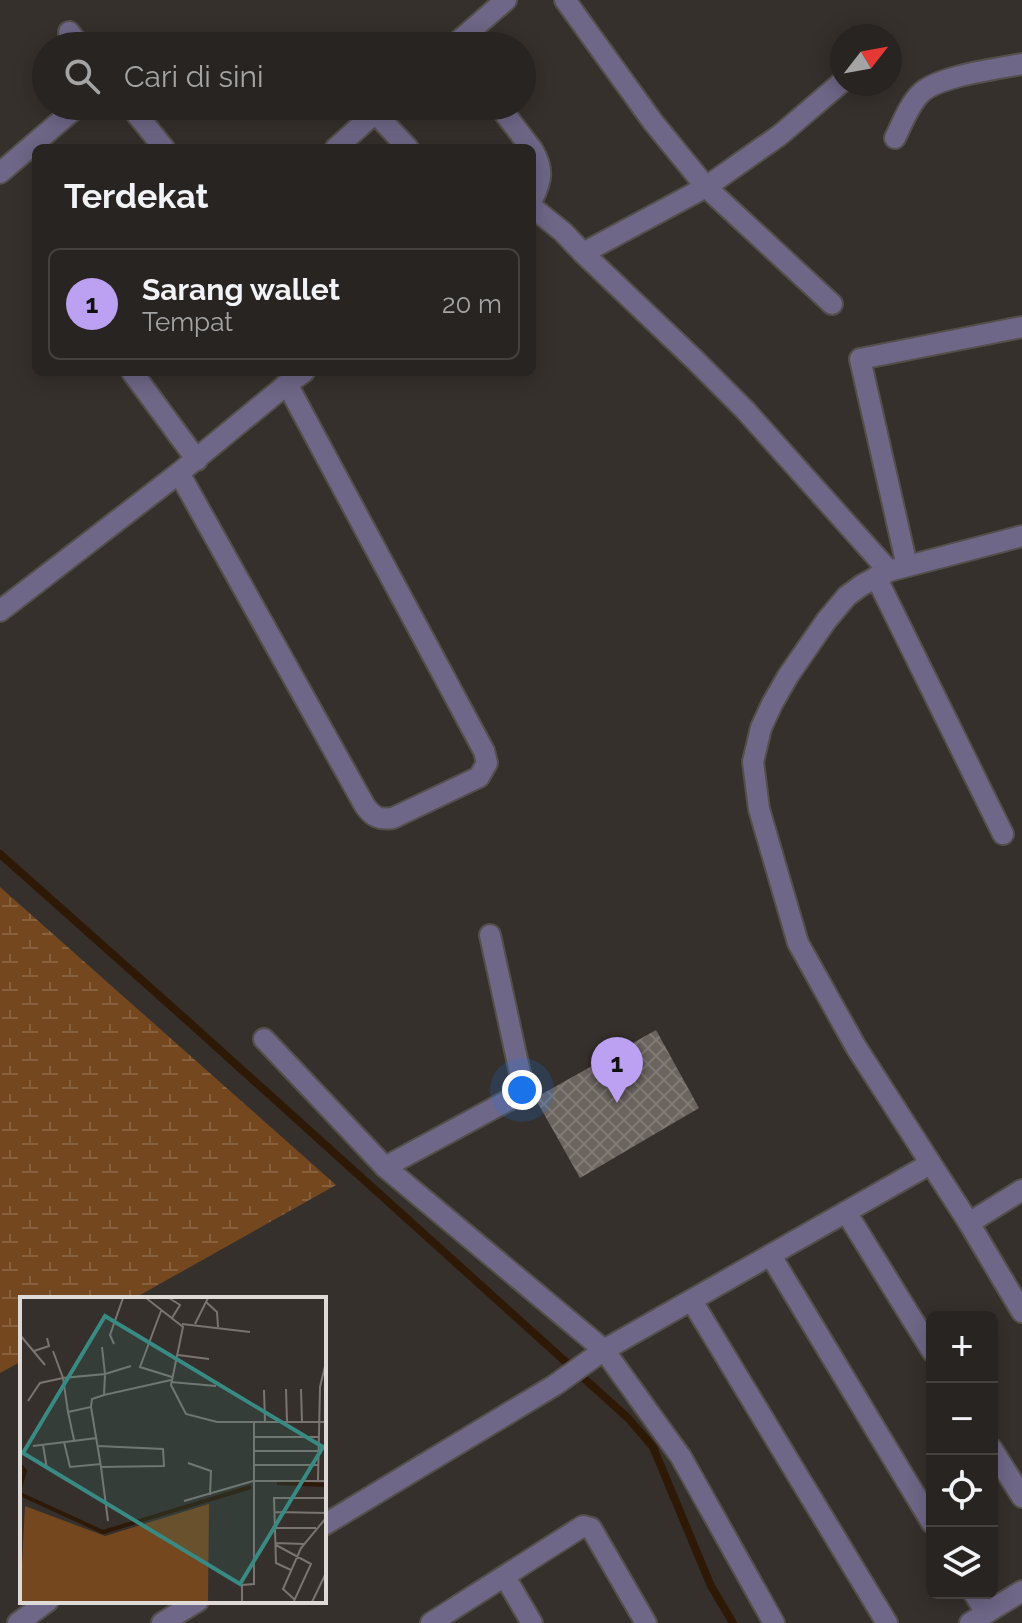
<!DOCTYPE html>
<html lang="id">
<head>
<meta charset="utf-8">
<style>
  :root { --surface:#282421; --page:#34302e; --text:#f1f3f6; --muted:#a5a4a5; --line:#44413f; --accent:#bca0f2 }
  body { margin:0; font-family:Raleway,sans-serif; background:var(--page); color:var(--text) }
  .controls { position:absolute; right:24px; bottom:24px; display:grid; overflow:hidden; border-radius:12px; box-shadow:0 4px 20px #0003 }
  .controls button { width:72px; height:72px; display:grid; place-items:center; padding:0; border:0; border-bottom:2px solid var(--line); background:var(--surface); color:var(--text); font:40px sans-serif }
  .compass { position:absolute; left:830px; top:24px; width:72px; height:72px; border-radius:50%; background:var(--surface); box-shadow:0 4px 20px #0003; rotate:59deg }
  .you { position:absolute; left:522px; top:1090px; width:28px; height:28px; margin:-20px; border:6px solid #fff; border-radius:50%; background:#1a73e8; box-shadow:0 0 0 12px #1a73e833 }
  .badge { display:grid; place-items:center; width:52px; height:52px; border-radius:50%; background:var(--accent); color:#111; font-size:26px; font-weight:700 }
  .pin { position:absolute; translate:-50% -66px; filter:drop-shadow(0 2px 4px #0008) }
  .pin::after { content:''; position:absolute; top:42px; width:28px; height:24px; background:inherit; clip-path:polygon(0 0,100% 0,50% 100%) }
  .list { margin:0; padding:0; list-style:none }
  h2 { display:flex; justify-content:space-between; align-items:center; height:104px; margin:0; padding:0 32px; font-size:34px }
  h2 small { font-size:26px; font-weight:400; color:var(--muted) }
  .list li { display:grid; grid-template-columns:52px 1fr auto; gap:24px; align-items:center; box-sizing:border-box; height:112px; margin:0 16px 16px; padding:0 16px; border:2px solid var(--line); border-radius:12px }
  .list b { display:block; font-size:30px; white-space:nowrap }
  .list p { margin:0; font-size:26px; white-space:nowrap; color:var(--muted) }
  .list em { font-size:26px; font-style:normal; color:var(--muted) }
  .icon { flex:none; width:44px; height:44px; fill:none; stroke:currentColor; stroke-width:2; stroke-linecap:round; stroke-linejoin:round }
  .map { position:relative; flex:none; width:1022px; height:1623px; overflow:hidden }
  .search { position:absolute; background:var(--surface); box-shadow:0 4px 20px #0003; left:32px; top:32px; width:504px; height:88px; display:flex; align-items:center; gap:20px; box-sizing:border-box; padding:0 28px; border-radius:44px; color:var(--muted); font-size:30px }
  .panel { position:absolute; background:var(--surface); box-shadow:0 4px 20px #0003; left:32px; top:144px; width:504px; height:232px; border-radius:12px }
  .map>svg:first-child { display:block }
  .wetland { fill:url(#wetland-marsh) }
  .lines { fill:none; stroke-linecap:round; stroke-linejoin:round }
  .stream { stroke:#2e1906; stroke-width:8 }
  .building { fill:url(#building-cross-hatch) }
  .minor-casing { stroke:#544f4b; stroke-width:24 }
  .minor { stroke:#6e6787; stroke-width:20 }
  .inset-river { fill:none; stroke:#2e1906; stroke-width:4 }
  .inset-road { fill:none; stroke:#797470; stroke-width:2 }
  .view { fill:#388a83; fill-opacity:0.15; stroke:#388a83; stroke-width:4 }
  .inset-edge { fill:none; stroke:#dedad7; stroke-width:4 }
</style>
</head>
<body>
<div class="map">
<svg width="1022" height="1623" viewBox="0 0 1022 1623">
  <defs>
    <pattern id="wetland-marsh" width="20" height="14" patternUnits="userSpaceOnUse" patternTransform="scale(2)"><rect width="20" height="14" fill="#74471e"/><path d="M1 5h8M5 5V1M11 12h8M15 12V8" fill="none" stroke="#87613e"/></pattern>
    <pattern id="building-cross-hatch" width="8" height="8" patternUnits="userSpaceOnUse" patternTransform="scale(2)"><rect width="8" height="8" fill="#6b645f"/><path d="M0 0l8 8M0 8l8-8" fill="none" stroke="#807a75"/></pattern>
  </defs>
  <rect width="100%" height="100%" fill="#36302c"/>
  <path class="wetland" d="M0,887l336,298 -203,114h-111v62l-22,12z"/>
  <g class="lines">
    <path class="stream" d="M0,854l190,169 438,395 25,29 58,139 22,37"/>
  </g>
  <path class="building" d="M656,1030l43,78 -119,70 -45,-80z"/>
  <g class="lines">
    <defs>
      <g id="minor">
        <path d="M565,0l88,122 53,65 74,-52 62,-53"/>
        <path d="M69,32l11,14"/>
        <path d="M453,46l53,-46"/>
        <path d="M130,106l34,42"/>
        <path d="M383,106l-8,7 33,35"/>
        <path d="M499,106l32,42"/>
        <path d="M895,138c7,-14 14,-33 25,-44 17,-18 77,-25 102,-30"/>
        <path d="M336,148l39,-35"/>
        <path d="M532,149c12,20 10,31 0,51"/>
        <path d="M0,173l78,-67"/>
        <path d="M532,207l31,25 20,21"/>
        <path d="M832,304l-126,-117 -123,66 112,107 51,51 143,160"/>
        <path d="M132,372l65,88"/>
        <path d="M287,384l197,367 3,12 -8,14 -86,41c-14,2 -20,-1 -28,-12l-186,-333 108,-89 17,-12"/>
        <path d="M1022,536l-133,35 -27,14 -15,11 -21,25 -38,55 -16,28 -11,24 -8,34 6,47 39,134 58,104 113,176 53,89"/>
        <path d="M907,566l-47,-207 162,-32"/>
        <path d="M876,577l127,257"/>
        <path d="M0,611l179,-138"/>
        <path d="M264,1039l121,128 219,183 77,107 93,166"/>
        <path d="M385,1167l133,-72 5,-8 -33,-152"/>
        <path d="M846,1212l86,139"/>
        <path d="M969,1223l53,-33"/>
        <path d="M771,1256l161,267"/>
        <path d="M692,1301l195,322"/>
        <path d="M992,1449l30,48"/>
        <path d="M324,1525l231,-140 49,-35 326,-186"/>
        <path d="M505,1577l27,46"/>
        <path d="M974,1593l12,20"/>
        <path d="M18,1623l30,-22"/>
        <path d="M162,1623l36,-22"/>
        <path d="M431,1623l152,-97 8,2 55,95"/>
        <path d="M970,1623l52,-32"/>
      </g>
    </defs>
    <use href="#minor" class="minor-casing"/>
    <use href="#minor" class="minor"/>
  </g>
  <g transform="translate(20 1297)">
    <rect width="306" height="306" fill="#36302c"/>
    <path d="M189,207l-1,98h-188l5,-96 80,30z" fill="#74471e"/>
    <path class="inset-river" d="M0,168l5,6 -5,17M257,186l49,2M0,197l83,38 148,-45"/>
    <path class="inset-road" d="M126,1l37,29 -12,58 15,29 31,8h109M149,1l11,7 -8,13M186,5l11,10 1,15M141,14l-21,56 32,10M162,27l68,8M175,27l13,-26M0,38l25,30M94,47l-4,-9 13,-37M82,50l3,27 -42,4 5,34 23,-5 1,-8 12,-4M14,54l15,-5 -2,-8M158,58l31,4M111,69l-26,8 -1,21 67,-15M151,85l45,4M266,92l1,33M281,92l1,33M244,93l1,32M8,104l12,-18 23,-5 -10,-27M71,110l10,60 63,-1 -1,-17 -65,-3M48,115l6,28M234,140h64M44,145l6,25 31,-3M23,148l4,24M13,149l64,-8M233,154h66M168,166l23,8 -1,24M233,168h66M81,170l7,54M298,183l2,-93 6,-25M164,204l69,-20h73M255,215l51,1M255,231h41M255,246l29,1M256,248l35,19 -17,37M271,273l-15,-7 -2,-65h52M274,302l-11,-10 18,-41 25,-30M222,305v-17l12,-1v-162M292,305l14,-29"/>
    <path class="view" d="M85,19l218,131 -83,137 -217,-131z"/>
    <rect width="306" height="306" class="inset-edge"/>
  </g>
</svg>
<div class="controls">
<button>+</button>
<button>−</button>
<button><svg class="icon" aria-label="locate" viewBox="0 0 24 24"><circle cx="12" cy="12" r="6"/><path d="M12 2v4M12 18v4M2 12h4M18 12h4"/></svg></button>
<button><svg class="icon" aria-label="layers" viewBox="0 0 24 24"><path d="M12 4l9 5-9 5-9-5zM3 14l9 5 9-5"/></svg></button>
</div>
<svg class="compass" viewBox="-18 -18 36 36"><path d="M0-13l5 13h-10z" fill="#e53935"/><path d="M0 13l5-13h-10z" fill="#a5a4a5"/></svg>
<div class="you"></div>
<div class="pin badge" style="left:617px;top:1103px">1</div>
<div class="search"><svg class="icon" aria-label="search" viewBox="0 0 24 24"><circle cx="10" cy="10" r="6"/><path d="M15 15l6 6"/></svg>Cari di sini</div>
<section class="panel">
<h2>Terdekat<small></small></h2>
<ul class="list">
<li><span class="badge">1</span><div><b>Sarang wallet</b><p>Tempat</p></div><em>20 m</em></li>
</ul>
</section>
</div>
</body>
</html>
